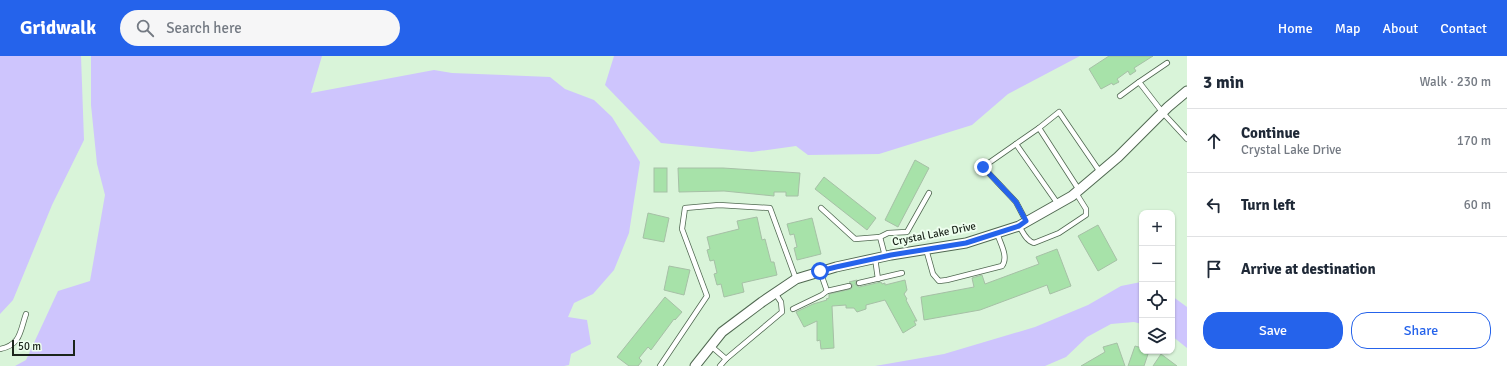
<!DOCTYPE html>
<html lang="en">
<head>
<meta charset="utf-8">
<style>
  :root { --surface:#fff; --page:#f6f6f7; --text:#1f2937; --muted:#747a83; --line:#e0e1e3; --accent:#2563eb }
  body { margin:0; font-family:Signika,sans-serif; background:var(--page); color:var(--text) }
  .controls { position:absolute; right:12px; bottom:12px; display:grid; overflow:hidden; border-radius:8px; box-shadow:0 1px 3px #0004 }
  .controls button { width:36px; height:36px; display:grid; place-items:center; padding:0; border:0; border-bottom:1px solid var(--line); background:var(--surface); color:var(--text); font:20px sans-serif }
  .scale { position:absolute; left:12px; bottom:10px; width:63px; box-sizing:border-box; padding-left:4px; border:2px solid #1b251b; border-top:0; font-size:11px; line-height:14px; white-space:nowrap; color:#1b251b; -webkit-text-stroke:3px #edfeee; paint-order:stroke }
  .stop { position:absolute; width:12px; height:12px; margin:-9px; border:3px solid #2563eb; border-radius:50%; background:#fff }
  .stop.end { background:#2563eb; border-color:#fff; box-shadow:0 1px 4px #0008 }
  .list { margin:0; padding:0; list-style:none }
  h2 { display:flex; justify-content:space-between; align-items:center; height:52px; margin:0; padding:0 16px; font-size:17px }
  h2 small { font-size:13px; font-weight:400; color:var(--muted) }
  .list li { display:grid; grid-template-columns:26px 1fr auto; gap:12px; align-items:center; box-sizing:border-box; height:64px; padding:0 16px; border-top:1px solid var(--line) }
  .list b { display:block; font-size:15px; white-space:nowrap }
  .list p { margin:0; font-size:13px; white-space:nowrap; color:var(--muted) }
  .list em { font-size:13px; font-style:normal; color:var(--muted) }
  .actions { display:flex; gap:8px; padding:12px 16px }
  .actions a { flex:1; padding:9px 0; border:1px solid var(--accent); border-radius:16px; text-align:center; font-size:14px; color:var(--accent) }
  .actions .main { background:var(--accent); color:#fff }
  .icon { flex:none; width:22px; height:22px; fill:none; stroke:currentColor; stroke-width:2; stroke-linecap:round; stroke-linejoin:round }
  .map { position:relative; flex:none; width:1187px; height:310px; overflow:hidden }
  header { display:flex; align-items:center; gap:24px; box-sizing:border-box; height:56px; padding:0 20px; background:var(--accent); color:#fff }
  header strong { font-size:19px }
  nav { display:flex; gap:22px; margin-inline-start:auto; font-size:14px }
  .search { width:280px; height:36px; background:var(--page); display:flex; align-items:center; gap:10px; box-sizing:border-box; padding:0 14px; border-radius:22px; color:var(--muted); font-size:15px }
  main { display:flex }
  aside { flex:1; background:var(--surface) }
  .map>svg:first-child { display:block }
  .water { fill:#cec5fd }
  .building { fill:#a7e2a9; stroke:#a6c0a6 }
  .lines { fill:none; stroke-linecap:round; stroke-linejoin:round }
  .lane-casing { stroke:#506851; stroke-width:6 }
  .street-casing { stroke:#506851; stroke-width:11 }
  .lane { stroke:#fff; stroke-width:4.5 }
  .street { stroke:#fff; stroke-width:9 }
  .route { stroke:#2563eb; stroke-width:5 }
  .labels { text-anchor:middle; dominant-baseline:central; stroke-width:4; stroke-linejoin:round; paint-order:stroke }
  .street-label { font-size:11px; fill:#1b251b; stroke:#edfeee }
</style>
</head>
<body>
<header>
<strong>Gridwalk</strong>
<div class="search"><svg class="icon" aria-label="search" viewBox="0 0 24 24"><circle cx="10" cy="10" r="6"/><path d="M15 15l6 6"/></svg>Search here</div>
<nav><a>Home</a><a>Map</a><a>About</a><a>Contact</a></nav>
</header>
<main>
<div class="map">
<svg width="1187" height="310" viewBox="0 0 1187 310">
  <rect width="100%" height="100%" fill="#d9f4d9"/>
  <g class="water">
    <path d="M0,0h81l3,84 -32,65 -39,95 -13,14z"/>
    <path d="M91,0h231l-11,37 123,-23 18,3 98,4 15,12 29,11 18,17 28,45 -11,71 -15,37 -21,24 -19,9 -6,14 19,3 4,24 -20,10 -2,11 -5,1h-549l11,-6 32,-69 32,-10 15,-86 -8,-31 -6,-59z"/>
    <path d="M614,0h466l-72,38 -36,31 -93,29 -71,1 -12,-9 -44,6 -91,-9 -56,-58z"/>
    <path d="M1141,226h1v42l-8,-2 -23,2 -24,13 -21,20 -21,9h-170l69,-12 91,-27 53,-22 33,-19z"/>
    <path d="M1172,240l15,11v41l-15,-12z"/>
  </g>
  <g class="building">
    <path d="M1109,0h44l-19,12 2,3 -6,4 -2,-4 -11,8 2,3 -6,3 -1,-2 -11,6 -12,-20z"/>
    <path d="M915,104l14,8 -31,59 -13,-7z"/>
    <rect x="654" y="112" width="13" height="24"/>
    <path d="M678,112h45l77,5 -2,23h-12v-4h-12v4l-50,-5 -45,1z"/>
    <path d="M824,121l52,41 -9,12 -52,-41z"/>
    <path d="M648,157l21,5 -5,24 -21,-4z"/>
    <path d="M757,161l5,23 3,-1 6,23h3l3,13 -35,8 2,9 -20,5 -3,-13 -4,1 -3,-11 3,-1 -3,-13 -4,1 -3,-11 3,-1 -3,-12 32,-8 -2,-8z"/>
    <path d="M812,162l9,36 -24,6 -3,-12 3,-1 -3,-13 -4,1 -3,-11z"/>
    <path d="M1098,169l19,35 -19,11 -20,-35z"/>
    <path d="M1057,193l14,37 -21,8 -3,-9 -67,25 -56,10 -3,-23 53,-10 -2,-9 10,-3 3,9 54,-20 -3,-7z"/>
    <path d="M669,210l21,4 -6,25 -20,-5z"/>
    <path d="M857,224l-2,4 4,3 22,-5 1,2 3,-1v2l20,-5 2,10 -3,4 3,5 -1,1 11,21h-3l2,4 -13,8 -18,-33 -19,5v4l-9,3 -3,-4h-8v-3l-14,1 2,42 -13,1 -1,-9 -3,1v-20l-13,6 -8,-15 17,-8 14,-4 -1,-1 3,-1v-4l22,-5 2,-4 -4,-3z"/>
    <path d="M665,241l17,15 -7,8 -1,-1 -23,31 -3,-3 -9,11 3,3 -4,5h-9l-12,-9z"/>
    <path d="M1117,287l8,23h-44l24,-14 -2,-5z"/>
    <path d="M1135,290l7,2v3h7l-5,15h-16z"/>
    <path d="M1161,298l16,12h-24z"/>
  </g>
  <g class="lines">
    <defs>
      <g id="lane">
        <path d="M1139,26l28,-19"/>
        <path d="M1120,40l19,-14 24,31 24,26"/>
        <path d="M1039,72l20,-16 41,60"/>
        <path d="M1016,88l-33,23 33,35 10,19"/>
        <path d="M1058,148l-42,-60 23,-16 40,62"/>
        <path d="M821,152l34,31 25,-2 5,19"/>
        <path d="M1019,170c4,6 7,15 15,17l25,-10 27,-18v-6l-10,-16"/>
        <path d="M880,181l8,-4 19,-1 22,-39"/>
        <path d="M926,193l7,25 6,7 8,-1 55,-14c7,-9 -2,-23 -5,-33"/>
        <path d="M875,202l3,21"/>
        <path d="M859,227l43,-10"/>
        <path d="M827,235l22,-5"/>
        <path d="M793,253l29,-14 5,-4 -7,-20"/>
        <path d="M711,290l15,13 -6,7"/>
        <path d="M0,293c21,-4 20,-18 26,-35"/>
        <path d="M726,303l56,-47 -1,-10 -6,-9"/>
        <path d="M660,310l47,-70 -25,-67 3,-21 34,-3 51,3 26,71"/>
      </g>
      <path id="street" d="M695,310l27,-34 40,-30 34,-23 40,-12 55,-12 75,-12 53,-17 53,-30 46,-39 50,-50 19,-16"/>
    </defs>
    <use href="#lane" class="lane-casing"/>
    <use href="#street" class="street-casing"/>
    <use href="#lane" class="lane"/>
    <use href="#street" class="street"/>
  </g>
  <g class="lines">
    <path class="route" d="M820,215l16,-4 55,-12 75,-12 53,-17 7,-5 -10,-19 -33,-35"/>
  </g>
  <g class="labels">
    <g class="street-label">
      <text transform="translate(934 178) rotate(-11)">Crystal Lake Drive</text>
    </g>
  </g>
</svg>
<div class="controls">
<button>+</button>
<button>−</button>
<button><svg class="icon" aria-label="locate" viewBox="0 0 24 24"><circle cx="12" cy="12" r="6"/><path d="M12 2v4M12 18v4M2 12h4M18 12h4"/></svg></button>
<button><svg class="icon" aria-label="layers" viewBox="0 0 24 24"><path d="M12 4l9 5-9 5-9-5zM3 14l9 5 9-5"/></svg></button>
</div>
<div class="scale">50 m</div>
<div class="stop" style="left:820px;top:215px"></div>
<div class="stop end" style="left:983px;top:111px"></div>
</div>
<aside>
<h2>3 min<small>Walk · 230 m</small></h2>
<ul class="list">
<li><svg class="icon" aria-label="ahead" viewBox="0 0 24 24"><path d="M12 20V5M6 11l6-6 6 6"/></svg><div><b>Continue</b><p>Crystal Lake Drive</p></div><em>170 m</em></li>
<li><svg class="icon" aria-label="left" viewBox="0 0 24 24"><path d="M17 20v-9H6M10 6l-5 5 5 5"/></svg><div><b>Turn left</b></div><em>60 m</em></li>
<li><svg class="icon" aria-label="arrive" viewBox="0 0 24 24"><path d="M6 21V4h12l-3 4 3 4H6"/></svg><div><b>Arrive at destination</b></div></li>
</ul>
<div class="actions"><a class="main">Save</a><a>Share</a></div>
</aside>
</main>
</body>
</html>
